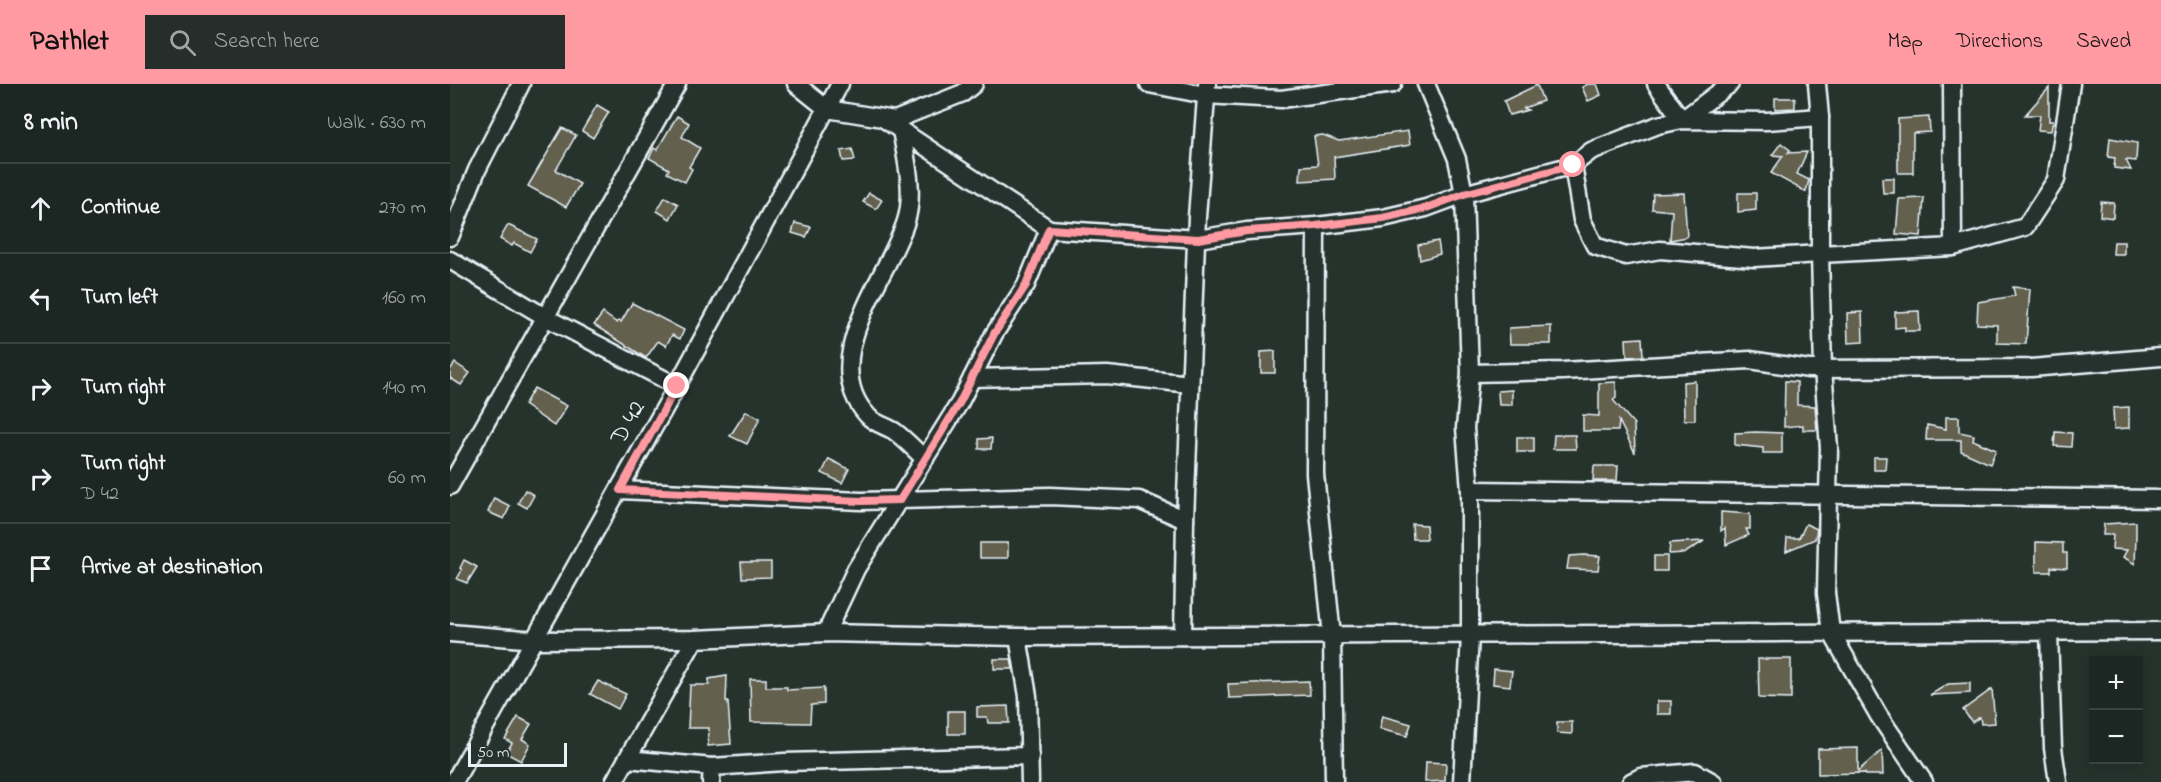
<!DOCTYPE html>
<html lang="en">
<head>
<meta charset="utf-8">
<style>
  :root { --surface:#1c2622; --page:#252e2a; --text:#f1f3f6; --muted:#a0a5a5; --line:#3a4340; --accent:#ff9aa2 }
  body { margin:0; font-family:"Indie Flower",sans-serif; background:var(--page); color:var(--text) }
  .controls { position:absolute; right:18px; bottom:18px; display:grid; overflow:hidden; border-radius:0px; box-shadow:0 3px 15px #0003 }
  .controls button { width:54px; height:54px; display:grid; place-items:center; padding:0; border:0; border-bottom:2px solid var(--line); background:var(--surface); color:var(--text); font:30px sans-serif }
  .scale { position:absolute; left:18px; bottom:15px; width:99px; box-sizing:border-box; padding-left:6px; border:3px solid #e8f1f8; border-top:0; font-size:16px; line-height:21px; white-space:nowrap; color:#e8f1f8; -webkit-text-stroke:4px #26332d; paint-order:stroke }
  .stop { position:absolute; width:18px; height:18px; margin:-14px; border:4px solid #ff9aa2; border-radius:50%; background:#fff }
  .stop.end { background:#ff9aa2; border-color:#fff; box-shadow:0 2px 6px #0008 }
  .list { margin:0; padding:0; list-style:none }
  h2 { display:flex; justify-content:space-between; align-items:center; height:78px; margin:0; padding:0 24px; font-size:26px }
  h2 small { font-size:20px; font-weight:400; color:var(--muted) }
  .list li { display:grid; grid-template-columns:39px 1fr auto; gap:18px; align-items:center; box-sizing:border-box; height:90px; padding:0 24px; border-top:2px solid var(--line) }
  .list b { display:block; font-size:22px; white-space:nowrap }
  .list p { margin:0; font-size:20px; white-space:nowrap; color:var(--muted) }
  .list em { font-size:20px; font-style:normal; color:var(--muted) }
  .icon { flex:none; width:33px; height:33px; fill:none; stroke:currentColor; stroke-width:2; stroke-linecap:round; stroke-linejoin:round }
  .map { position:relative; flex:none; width:1711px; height:698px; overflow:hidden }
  header { display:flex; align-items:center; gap:36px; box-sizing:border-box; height:84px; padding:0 30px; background:var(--accent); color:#111 }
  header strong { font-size:28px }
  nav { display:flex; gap:33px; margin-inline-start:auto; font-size:21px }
  .search { width:420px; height:54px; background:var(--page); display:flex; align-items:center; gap:15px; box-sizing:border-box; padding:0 21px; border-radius:0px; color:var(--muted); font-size:22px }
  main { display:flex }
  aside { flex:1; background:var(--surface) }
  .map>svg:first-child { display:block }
  .building { fill:#64604e; stroke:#e8f1f8; stroke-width:1.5 }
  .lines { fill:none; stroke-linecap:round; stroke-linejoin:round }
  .minor-casing { stroke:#e8f1f8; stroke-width:21 }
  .minor { stroke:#26332d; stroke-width:16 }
  .route { stroke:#ff9aa2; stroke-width:8 }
  .labels { text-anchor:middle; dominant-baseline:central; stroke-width:6; stroke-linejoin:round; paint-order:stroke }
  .street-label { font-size:24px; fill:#e8f1f8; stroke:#26332d }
</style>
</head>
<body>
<header>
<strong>Pathlet</strong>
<div class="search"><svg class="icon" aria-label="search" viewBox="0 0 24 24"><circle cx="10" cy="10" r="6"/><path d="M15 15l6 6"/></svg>Search here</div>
<nav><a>Map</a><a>Directions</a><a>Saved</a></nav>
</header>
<main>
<aside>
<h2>8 min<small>Walk · 630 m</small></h2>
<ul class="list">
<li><svg class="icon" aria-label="ahead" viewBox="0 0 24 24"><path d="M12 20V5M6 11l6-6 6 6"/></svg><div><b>Continue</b></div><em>270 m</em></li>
<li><svg class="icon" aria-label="left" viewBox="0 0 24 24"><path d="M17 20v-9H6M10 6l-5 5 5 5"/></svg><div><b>Turn left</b></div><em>160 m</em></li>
<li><svg class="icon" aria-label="right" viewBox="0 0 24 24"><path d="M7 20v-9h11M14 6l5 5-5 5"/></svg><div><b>Turn right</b></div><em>140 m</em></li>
<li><svg class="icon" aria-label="right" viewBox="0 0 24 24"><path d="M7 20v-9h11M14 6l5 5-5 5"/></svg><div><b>Turn right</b><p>D 42</p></div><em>60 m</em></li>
<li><svg class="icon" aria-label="arrive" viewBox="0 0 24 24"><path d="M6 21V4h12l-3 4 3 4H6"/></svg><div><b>Arrive at destination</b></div></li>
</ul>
</aside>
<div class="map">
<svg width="1711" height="698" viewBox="0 0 1711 698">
  <rect width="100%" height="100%" fill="#26332d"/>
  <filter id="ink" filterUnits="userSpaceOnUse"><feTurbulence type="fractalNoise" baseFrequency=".0167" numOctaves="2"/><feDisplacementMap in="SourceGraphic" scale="12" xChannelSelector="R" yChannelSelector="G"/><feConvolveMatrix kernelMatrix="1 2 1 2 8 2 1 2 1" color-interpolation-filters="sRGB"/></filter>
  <g filter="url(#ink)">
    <g class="building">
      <path d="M1138,0h9l4,11 -13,6 -6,-14z"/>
      <path d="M1087,1l6,16 -19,7 4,2 -19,5 -5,-14z"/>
      <path d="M1599,4v33h4l-2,10 -13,-1 2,-15h-15z"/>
      <path d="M1325,14h20v10l-20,1z"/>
      <path d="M147,21l12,7 -16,26 -11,-7z"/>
      <path d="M227,32l12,7 -7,14 18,11 -11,19 3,2 -7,13 -18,-9 2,-4 -20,-11 5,-10 3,2z"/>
      <path d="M1479,33l1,15 -17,1v40h-15v-54z"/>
      <path d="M112,44l14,7 -20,35 24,14 -14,23 -38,-21z"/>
      <path d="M958,47l2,14 -76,12 1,22 -35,2 1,-15 17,-1 -4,-29 9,-1 16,6z"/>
      <path d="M1660,54l27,5 -1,18 -10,-1 5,10 -17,-2 1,-10 -7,-1z"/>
      <path d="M1331,59l9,7 -2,3 19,-1 -10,22 12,6 -3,12 -35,-19 12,-17 -11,-1z"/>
      <path d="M402,65l3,11 -12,1 -2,-10z"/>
      <path d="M1432,94h12v15h-11z"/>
      <path d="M419,109l13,7 -6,9 -13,-7z"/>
      <path d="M1234,109l3,44 -17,3 2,-29 -20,-2 1,-15z"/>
      <path d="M1288,109h18v17l-18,2z"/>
      <path d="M215,113l13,7 -8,15 -13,-8z"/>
      <path d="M1474,114l-3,38 -25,-2 3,-35z"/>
      <path d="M1651,118l13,1 -1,15 -13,-2z"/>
      <path d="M345,139l16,4 -5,10 -14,-4z"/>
      <path d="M58,141l29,14 -7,13 -16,-9 -2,3 -12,-7z"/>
      <path d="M988,157l2,13 -20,6 -2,-15z"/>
      <path d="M1664,158h10v12h-11z"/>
      <path d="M1563,203l17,2 -4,55 -29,-1v-18l-20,-1 1,-22 37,-6z"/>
      <path d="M182,219l52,27 -4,9 -8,-4 -6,11 -8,-5 -12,17 -52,-33 9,-12 14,10 2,-3 2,2z"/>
      <path d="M1469,227l1,20h-15v-4l-10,1v-16z"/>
      <path d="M1412,228l1,30 -15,1 -1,-30z"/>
      <path d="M1101,242v18h-41l-1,-16z"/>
      <path d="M1192,254l1,18 -16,1 -1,-18z"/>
      <path d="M825,267v22h-14v-21z"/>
      <path d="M5,279l15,10 -9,12 -11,-7v-8z"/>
      <path d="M1245,297v39h-11l-1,-38z"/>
      <path d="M1335,297l12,1v23l18,1 2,24h-14v-5l-19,2z"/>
      <path d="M1166,298v16l-3,2 21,24 1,29 -16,-32 -1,10h-35v-16l16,1v-33z"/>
      <path d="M84,304l33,18 -13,20 -30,-21z"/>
      <path d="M1062,306v15h-13l-1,-14z"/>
      <path d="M1679,323v21l-15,1 -1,-21z"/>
      <path d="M296,327l14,7 -13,26 -17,-8z"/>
      <path d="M1496,333h13v15l15,3 -1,5 23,10 -6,14 -29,-13v-11h-35l1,-15 19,4z"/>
      <path d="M1306,348l26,1v20h-19v-5l-28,-3v-12z"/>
      <path d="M1605,348l17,1 -1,14 -17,-1z"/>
      <path d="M1104,351h21l1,14h-23z"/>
      <rect x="1067" y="353" width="17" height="15"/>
      <path d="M542,354l-1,11h-12v-10z"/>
      <path d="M1424,373h12l-1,13h-11z"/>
      <path d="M379,375l20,10 -7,14 -20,-10z"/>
      <path d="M1144,382h24l-1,15h-24z"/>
      <path d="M75,406l9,5 -7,13 -9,-5z"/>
      <path d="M44,414l16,8 -6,13 -16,-7z"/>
      <path d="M1271,428l29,2v15h-4l3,6 -23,10 -1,-17 -4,3z"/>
      <path d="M1686,438v14l-1,28 -12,-7 4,-7 -15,-1 1,-14h-10l1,-11z"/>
      <path d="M962,440l14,1 1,14h-14z"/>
      <path d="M1356,440l11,5 -2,10 -29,12 1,-13h12z"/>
      <path d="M1254,457l-19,12 -16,1 1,-11z"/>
      <path d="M1586,458l27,1v10h4v15l-16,-1v5h-15z"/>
      <rect x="530" y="459" width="28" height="15"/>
      <path d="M1133,471l17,1 -2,14 -31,-1 2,-13z"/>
      <rect x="1204" y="472" width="13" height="15"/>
      <path d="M14,476l13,7 -10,16 -10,-4 5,-9 -2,-2z"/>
      <path d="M291,478h30v15l-29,1z"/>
      <path d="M544,575h17l2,10h-19z"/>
      <path d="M1308,575h33v40l-32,-1z"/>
      <path d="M1044,585l18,2 -2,15 -17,-2z"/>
      <path d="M277,592l-1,26h2l3,42 -23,2 1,-18h-21l2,-43h19v-6z"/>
      <path d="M300,595h16v8h21v3l37,-2v16l-13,1 -1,18 -59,-1z"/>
      <path d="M148,597l28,13 -8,15 -28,-15z"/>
      <path d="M859,597l1,14 -81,3 -1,-14z"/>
      <path d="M1520,599v10l-40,2 18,-11z"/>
      <path d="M1542,605l3,34 -14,1 -1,-7 -8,5 -9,-12z"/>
      <rect x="1207" y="617" width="14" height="13"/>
      <path d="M558,622l1,17h-21l-1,-6h-10v-10z"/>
      <rect x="498" y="627" width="17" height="23"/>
      <path d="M932,632l29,8 -4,12 -28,-7z"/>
      <path d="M68,633l13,7 -9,15 8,5 -9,17 -15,-8 6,-10 -7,-4z"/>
      <path d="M1107,638h15v12l-15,-1z"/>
      <path d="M1408,664v23l24,-21 1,25h-18v-2l-47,1v-25z"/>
      <path d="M976,678l20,1 -1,18 -20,1z"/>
    </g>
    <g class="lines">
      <defs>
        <g id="minor">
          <path d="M346,0l31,25 68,11 68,-27 11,-9"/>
          <path d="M699,0l56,11 76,4 112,-15"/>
          <path d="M976,0l31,75 7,35 6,179 -5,55 5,62v146l-8,146"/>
          <path d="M1206,0l26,36 48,-36"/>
          <path d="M1367,0l3,33"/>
          <path d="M434,35l165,110"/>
          <path d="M451,46c5,28 14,63 5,91 -17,55 -90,138 -39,194 6,8 19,11 27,16 11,8 21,19 31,28"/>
          <path d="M866,142l-1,248 17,162 2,146"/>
          <path d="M0,153l27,-67 44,-86"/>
          <path d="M1503,163l72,-20 31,-47 15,-96"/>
          <path d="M0,176l95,57 132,69"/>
          <path d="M1020,289l93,-2 187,-11 59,9 222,-1 130,-11"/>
          <path d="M522,294l135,-3 83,9"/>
          <path d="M0,402l227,-402"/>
          <path d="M170,406l241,11 189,-5 89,4 46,20"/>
          <path d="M1020,406l691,9"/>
          <path d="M0,549l86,7 159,-1 131,-6 192,4 1143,-6"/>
          <path d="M376,549l30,-64 104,-167 34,-68 32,-49 23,-56 149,10 49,-8 69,-5 67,-8 43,-10 38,-14 109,-29 18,-14 67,-26 24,-5 85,1 53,-4v137l-66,4 -94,-8 -34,6 -31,-10 -13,-26 -9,-55"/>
          <path d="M1599,550l4,114 5,34"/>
          <path d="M733,552l2,-116 12,-303 10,-133"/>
          <path d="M568,553l10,59 2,86"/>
          <path d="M177,675l85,8"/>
          <path d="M4,698l223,-396 163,-302"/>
          <path d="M164,698l81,-143"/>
          <path d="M261,698l1,-15 72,-5 246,-6"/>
          <path d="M1181,698l10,-5 54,-5 18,10"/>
          <path d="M1474,698l-45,-66 -48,-84 -5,-39 3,-145 -6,-79 -3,-115 133,-7 -1,-163"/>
        </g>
      </defs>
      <use href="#minor" class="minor-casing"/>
      <use href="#minor" class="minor"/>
    </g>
  </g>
  <g class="lines" filter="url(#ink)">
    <path class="route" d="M227,302l-57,104 241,11 39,-1 60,-98 34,-68 32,-49 23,-56 149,10 49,-8 69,-5 67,-8 43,-10 38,-14 109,-29"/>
  </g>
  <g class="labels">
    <g class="street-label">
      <text transform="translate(179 339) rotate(-61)">D 42</text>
    </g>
  </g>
</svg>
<div class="controls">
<button>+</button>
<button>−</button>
</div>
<div class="scale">50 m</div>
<div class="stop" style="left:1123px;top:81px"></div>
<div class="stop end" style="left:227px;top:302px"></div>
</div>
</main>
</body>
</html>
